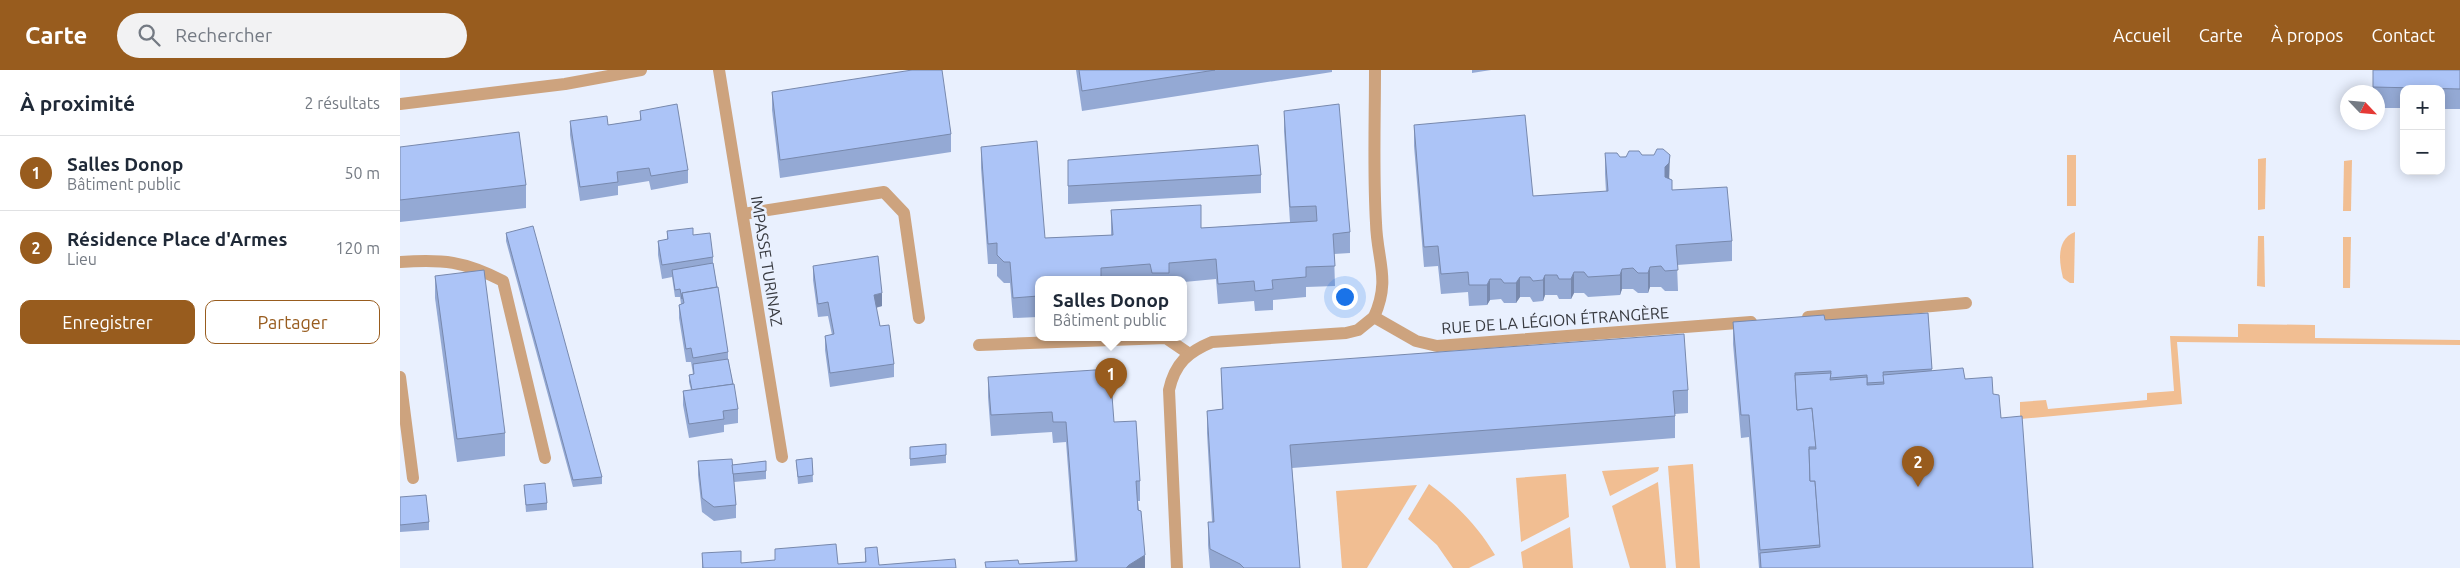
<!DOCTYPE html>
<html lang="fr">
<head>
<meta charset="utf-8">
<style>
  :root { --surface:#fff; --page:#f2f2f3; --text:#1f2937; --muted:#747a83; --line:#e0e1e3; --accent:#985c1e }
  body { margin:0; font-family:Ubuntu,sans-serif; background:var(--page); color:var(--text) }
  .controls { position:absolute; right:15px; top:15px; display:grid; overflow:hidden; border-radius:10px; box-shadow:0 2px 12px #0003 }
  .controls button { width:45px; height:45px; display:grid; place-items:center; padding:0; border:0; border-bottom:1px solid var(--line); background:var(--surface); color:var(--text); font:25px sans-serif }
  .compass { position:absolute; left:1940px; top:15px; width:45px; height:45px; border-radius:50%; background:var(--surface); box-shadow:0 2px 12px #0003; rotate:116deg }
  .you { position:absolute; left:944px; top:226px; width:18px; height:18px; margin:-12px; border:4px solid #fff; border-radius:50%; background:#1a73e8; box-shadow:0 0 0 8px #1a73e833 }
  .badge { display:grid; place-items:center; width:32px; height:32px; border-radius:50%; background:var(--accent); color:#fff; font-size:16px; font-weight:700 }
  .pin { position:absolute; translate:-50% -41px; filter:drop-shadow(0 1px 2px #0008) }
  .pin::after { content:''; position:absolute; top:26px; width:18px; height:15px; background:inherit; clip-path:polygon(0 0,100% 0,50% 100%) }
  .popup { position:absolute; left:635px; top:206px; width:152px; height:65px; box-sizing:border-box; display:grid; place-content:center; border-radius:10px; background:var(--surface); filter:drop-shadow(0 1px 4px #0005); font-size:16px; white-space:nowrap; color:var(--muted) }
  .popup b { font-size:19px; color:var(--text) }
  .popup::after { content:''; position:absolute; left:50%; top:100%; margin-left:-10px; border:10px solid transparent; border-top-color:var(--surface) }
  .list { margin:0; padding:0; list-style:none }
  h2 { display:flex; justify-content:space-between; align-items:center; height:65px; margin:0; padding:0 20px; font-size:21px }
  h2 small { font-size:16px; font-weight:400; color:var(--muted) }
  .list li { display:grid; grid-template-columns:32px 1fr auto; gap:15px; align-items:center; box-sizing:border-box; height:75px; padding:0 20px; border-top:1px solid var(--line) }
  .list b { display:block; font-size:19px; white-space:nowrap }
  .list p { margin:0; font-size:16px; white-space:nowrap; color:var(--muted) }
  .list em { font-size:16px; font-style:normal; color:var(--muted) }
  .actions { display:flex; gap:10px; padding:15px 20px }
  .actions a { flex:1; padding:11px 0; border:1px solid var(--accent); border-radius:10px; text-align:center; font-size:18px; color:var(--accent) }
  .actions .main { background:var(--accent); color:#fff }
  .icon { flex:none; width:28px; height:28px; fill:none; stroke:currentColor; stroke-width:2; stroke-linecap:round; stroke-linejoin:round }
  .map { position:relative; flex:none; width:2060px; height:498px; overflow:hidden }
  header { display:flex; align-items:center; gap:30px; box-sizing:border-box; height:70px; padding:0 25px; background:var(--accent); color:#fff }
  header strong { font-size:24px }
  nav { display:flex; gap:28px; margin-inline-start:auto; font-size:18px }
  .search { width:350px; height:45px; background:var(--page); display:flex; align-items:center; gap:12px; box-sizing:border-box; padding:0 18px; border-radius:28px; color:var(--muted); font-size:19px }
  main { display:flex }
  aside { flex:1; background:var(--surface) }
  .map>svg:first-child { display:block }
  .green { fill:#f1be92 }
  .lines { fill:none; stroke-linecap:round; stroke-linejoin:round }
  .minor { stroke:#cda37e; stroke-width:12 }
  .wall { fill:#94a9d4 }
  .shaded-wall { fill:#7889ad }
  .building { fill:#acc4f7; stroke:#7889ad }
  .labels { text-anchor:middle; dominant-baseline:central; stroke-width:5; stroke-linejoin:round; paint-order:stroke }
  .street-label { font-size:16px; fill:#37393f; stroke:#e9f0fe }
</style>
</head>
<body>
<header>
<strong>Carte</strong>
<div class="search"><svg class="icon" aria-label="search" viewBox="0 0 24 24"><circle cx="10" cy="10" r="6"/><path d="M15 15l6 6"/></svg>Rechercher</div>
<nav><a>Accueil</a><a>Carte</a><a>À propos</a><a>Contact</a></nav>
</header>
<main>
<aside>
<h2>À proximité<small>2 résultats</small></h2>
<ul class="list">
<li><span class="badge">1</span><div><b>Salles Donop</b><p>Bâtiment public</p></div><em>50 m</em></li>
<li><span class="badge">2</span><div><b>Résidence Place d'Armes</b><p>Lieu</p></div><em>120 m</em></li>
</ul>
<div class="actions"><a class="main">Enregistrer</a><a>Partager</a></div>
</aside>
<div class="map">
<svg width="2060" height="498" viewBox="0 0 2060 498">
  <rect width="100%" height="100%" fill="#e9f0fe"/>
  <g class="green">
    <rect x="1667" y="85" width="9" height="51"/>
    <path d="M1866,88l-1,51 -7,1v-51z"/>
    <path d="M1952,90l-1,51h-8l1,-50z"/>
    <path d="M1675,162l-1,51h-4l-7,-5c-4,-16 -7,-39 12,-46z"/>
    <path d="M1858,166h6l1,51 -8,-1z"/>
    <path d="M1943,167h8l-1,51h-7z"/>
    <path d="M1838,254l77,1v13l145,2v5l-283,-3 5,62 -162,15v-17l26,-2 2,9 99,-9v-7l27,-2 -4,-55 68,1z"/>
    <path d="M1293,394l7,104h-24l-8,-102z"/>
    <path d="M1259,397l-1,4 -48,25 -8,-25z"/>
    <path d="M1166,404l3,43 -48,25 -5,-64z"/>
    <path d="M1258,412l8,86h-36l-18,-62z"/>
    <path d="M1029,414c27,20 48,41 66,71l-26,13h-16l-16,-23 -29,-26z"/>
    <path d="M1017,415l-50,83h-25l-6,-77z"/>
    <path d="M1170,457l3,41h-50l-2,-16z"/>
  </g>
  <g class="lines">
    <g class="minor">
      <path d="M319,0l63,387"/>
      <path d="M0,34l165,-20 76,-14"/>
      <path d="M343,144l141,-22 20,21 15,105"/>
      <path d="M0,192c43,-3 64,-1 103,19l42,177"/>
      <path d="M974,247c17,-38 3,-56 2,-94 -3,-51 -1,-102 -1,-153"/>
      <path d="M1408,247l158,-14"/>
      <path d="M579,275l187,-7 22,15"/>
      <path d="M0,307l13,101"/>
      <path d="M777,498l-8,-178c6,-27 19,-38 43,-48l134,-9 12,-3 16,-13 42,24 21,5 314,-24"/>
    </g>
  </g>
  <g class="wall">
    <path d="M676,0h256v2l-250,39z"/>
    <path d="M1072,0h19l-19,3z"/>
    <path d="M1973,0h87v39h-19v-20h-37v19h-26v-16h-5z"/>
    <path d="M372,22l179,42v18l-171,26 -8,-68z"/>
    <path d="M240,41l48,59v13l-37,7 -2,-9 -31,5v9l-38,6 -10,-66v-14l38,4 32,-5z"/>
    <path d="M884,41l66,121v21l-16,1 1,32 -29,1v10l-33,3v10l-18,1 -1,-10 -36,3 -2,-25 -32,3v-2h-146v37l-25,1 -3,-35h-6l-7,-7v-12h-9l-7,-96v-21l64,91 66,-3v-25l90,18 89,-6 -6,-91z"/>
    <path d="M1014,55l119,71 73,-4 -1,-18v-21l15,4 22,-2 28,24 2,11 60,51v20l-55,4 1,26h-13l-4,-4h-11l-2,6h-10l-5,-4h-11l-2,6 -32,2 -4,-4h-10l-3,6h-12l-2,-4h-12l-2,6 -10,1 -3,-5h-10l-4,6h-12l-3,-4 -11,1 -3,5 -18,1 -1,-14 -27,2 -3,-28 -14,1 -10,-121z"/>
    <path d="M0,77l126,38v23l-126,14z"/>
    <path d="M668,90l193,15v18l-193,11z"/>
    <path d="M267,161l26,4 20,22v6l15,89v7l10,50v14l-14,2v7l-35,6 -6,-33v-14l8,-1 -2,-8v-7l4,-1 -2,-12h-5l-7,-44v-13l2,-1 -1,-7h-5l-3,-20 -10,2 -4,-24v-14l9,-1z"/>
    <path d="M106,163l96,244v7l-29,3 -67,-246z"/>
    <path d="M413,196l69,40 -6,2 4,18 14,38v13l-64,10 -5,-37v-14l7,-1 -4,-19 -10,1 -5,-37z"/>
    <path d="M35,206l70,157v23l-48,6 -22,-164z"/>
    <path d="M1528,243l4,58 33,8 28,15 8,24 32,150h-274l-10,-131 -8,1 -8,-94v-22l92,-2z"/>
    <path d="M821,298l467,22v23l-13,1v24l-383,30 8,100h-90l-2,-23v-23h4l-5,-89v-22l15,-2z"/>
    <path d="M588,307l126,45 26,59v20h-2l7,67 -126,-4 56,-3 -9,-119 -13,1 -1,-11 -61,4 -3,-39z"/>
    <path d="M546,374v19l-36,3v-19z"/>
    <path d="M412,388l1,24 -15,2 -2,-24z"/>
    <path d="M298,391l34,4 34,-4v18l-32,3 2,23v13l-22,3 -12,-9 -4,-37z"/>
    <path d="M124,415l23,18v7l-21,2z"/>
    <path d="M0,427l29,25v8l-29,2z"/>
    <path d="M465,478l14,17 77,3h-254v-15l39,10 97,1 27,-2z"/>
  </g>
  <g class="shaded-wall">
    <path d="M1270,85l-1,29 -4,4v-21z"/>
    <path d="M1250,197v20l-2,6v-20z"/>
    <path d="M1222,199v20l-2,6v-20z"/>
    <path d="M1174,202v21l-3,6v-20z"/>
    <path d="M1145,205v20l-2,6v-21z"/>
    <path d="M1120,207v20l-4,6v-20z"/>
    <path d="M1090,209v21l-3,5v-20z"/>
    <path d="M482,223v13l-8,2v-13z"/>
    <path d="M745,485v13h-19l3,-3z"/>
  </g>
  <g class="building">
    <path d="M512,0h30l9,64 -171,26 -8,-68z"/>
    <path d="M679,0h136l-133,21z"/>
    <path d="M1973,0h87v19l-87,-2z"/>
    <path d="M277,34l11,66 -37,6 -2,-8 -32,4 1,10 -38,5 -10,-66 37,-5 1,9 33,-5 -1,-9z"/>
    <path d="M939,34l11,128 -17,2 2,32 -29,1v10l-34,3 1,9 -18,2 -1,-10 -36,3 -2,-25 -47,4v10h-17l-2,-9 -49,4v12h-63v16l-25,2 -3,-36h-6l-7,-7v-12l-9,1 -7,-97 56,-6 8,97 68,-3 -2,-25 90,-5v23l116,-7 -1,-15 -26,1 -6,-96z"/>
    <path d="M1125,45l8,81 75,-5 -3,-38h12l3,4h6l3,-6h10l3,4h12l3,-6h6l7,6 -1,8 -4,4v10l7,3v10l55,-3 5,54 -56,4 2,25 -13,1 -4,-5 -11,1 -2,6h-10l-5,-5 -11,1 -2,6 -32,2 -4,-5h-10l-3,7h-12l-2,-4h-12l-2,5 -10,1 -3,-4h-10l-4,6h-12l-3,-4h-11l-3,6h-18l-1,-13 -27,2 -3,-28 -14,1 -10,-122z"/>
    <path d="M119,62l7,53 -126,15v-53z"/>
    <path d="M858,75l3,30 -193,11v-26z"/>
    <path d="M133,156l69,251 -29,3 -67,-247z"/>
    <path d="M293,158v7l17,-2 3,24 -51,8 -4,-24 10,-2 -1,-8z"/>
    <path d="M478,186l4,37 -8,2 6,31 9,-1 5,39 -64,9 -5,-37 9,-2 -6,-32 -10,2 -5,-38z"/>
    <path d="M313,193l4,24 -35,6v6l-2,-10 -5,1 -3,-20z"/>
    <path d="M84,200l21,163 -48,6 -22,-163z"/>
    <path d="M318,217l10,65 -35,6 -2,-10 -5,1 -7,-44 5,-2 -2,-10z"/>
    <path d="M1528,243l4,56 -49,3 1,10 -17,1v-8l-37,3 1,-7 -36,2 2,37 15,-2 4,39h-7l1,34h5l5,64 -60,5 -11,-135h-8l-8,-93 91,-7 1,5z"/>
    <path d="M1284,264l4,56 -15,1 2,25 -385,29 10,123h-56l-4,-4 -30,-15 -2,-27h6l-7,-111 16,-2 -2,-41z"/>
    <path d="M328,289l5,25 -41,6 -3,-15 5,-1 -1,-10z"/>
    <path d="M1563,298l2,11 27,-2 1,17 6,1 2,23 21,-2 11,152h-272l-1,-15 60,-6 -5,-66h-5l-1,-32h7l-4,-41 -15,2 -2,-35 36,-2 -1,7 37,-3v8l17,-1 -1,-9z"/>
    <path d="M710,299l4,53 22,-1 4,60h-4l2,29 3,1 4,44 -16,10 -3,3h-140l-1,-6 33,-2 1,4 58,-3 -11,-139h-13l-1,-10 -61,3 -3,-38z"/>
    <path d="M334,314l4,25 -15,2 1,8 -35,5 -6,-33z"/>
    <path d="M546,374v11l-36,4v-12z"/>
    <path d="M412,388l1,17 -15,2 -2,-17z"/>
    <path d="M332,389l4,46 -22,2 -12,-9 -4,-37z"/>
    <path d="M366,391v10l-33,3 -1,-9z"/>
    <path d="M145,413l2,20 -21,2 -2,-20z"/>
    <path d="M26,425l3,27 -29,3v-28z"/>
    <path d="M436,474l2,20 28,-2 -1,-14 12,-1 2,18 76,-6 1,9h-253l-1,-15 39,-2v12l34,-3v-11z"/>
  </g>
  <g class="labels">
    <g class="street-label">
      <text transform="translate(367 191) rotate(81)">IMPASSE TURINAZ</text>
      <text transform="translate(1155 250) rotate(-4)">RUE DE LA LÉGION ÉTRANGÈRE</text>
    </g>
  </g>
</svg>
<div class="controls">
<button>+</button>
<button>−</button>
</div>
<svg class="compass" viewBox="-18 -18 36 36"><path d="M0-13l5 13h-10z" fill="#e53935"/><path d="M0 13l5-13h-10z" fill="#747a83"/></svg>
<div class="you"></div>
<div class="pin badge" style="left:711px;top:329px">1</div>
<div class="popup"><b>Salles Donop</b>Bâtiment public</div>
<div class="pin badge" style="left:1518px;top:417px">2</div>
</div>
</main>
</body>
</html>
